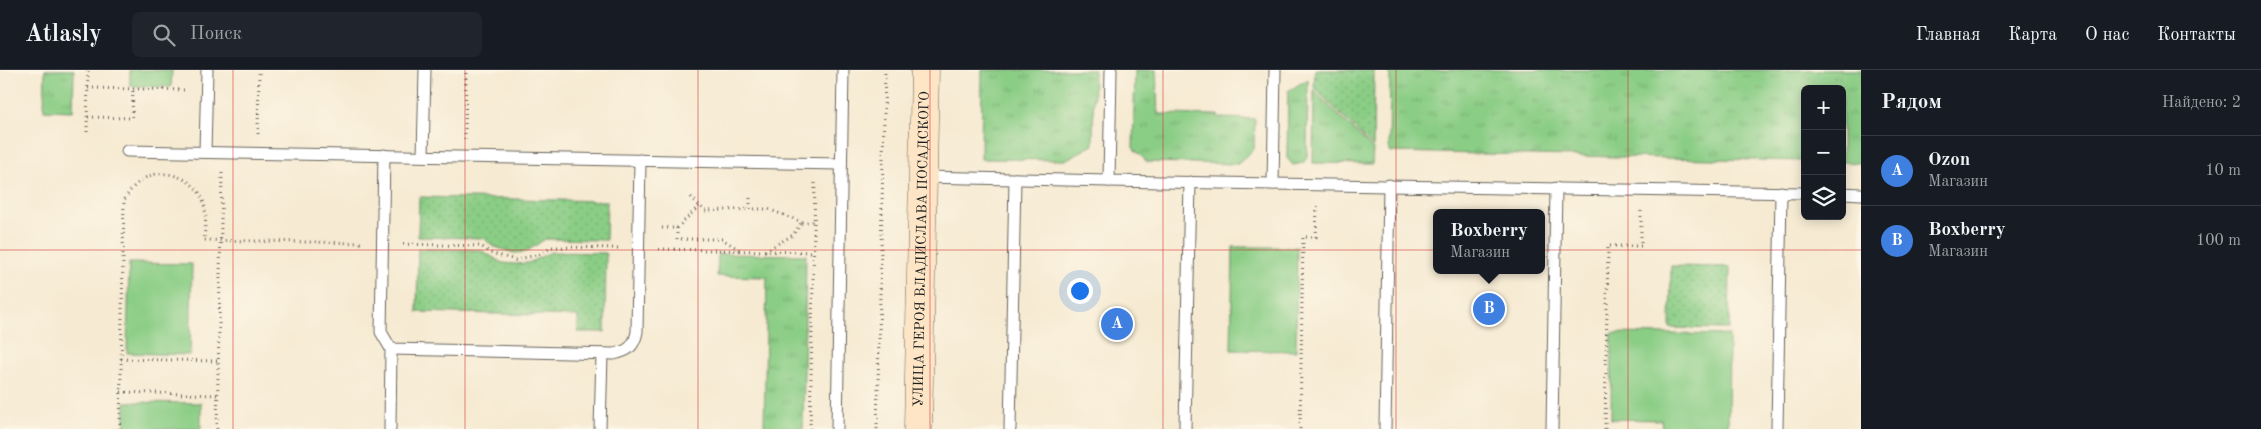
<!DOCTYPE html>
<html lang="ru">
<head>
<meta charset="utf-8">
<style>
  :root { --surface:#171b24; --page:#20242c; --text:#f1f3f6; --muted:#9ea1a6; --line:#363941; --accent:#8c9099 }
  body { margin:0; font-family:"Old Standard TT",serif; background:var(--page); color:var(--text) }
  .controls { position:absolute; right:15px; top:15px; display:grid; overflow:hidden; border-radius:8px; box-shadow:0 2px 12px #0003 }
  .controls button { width:45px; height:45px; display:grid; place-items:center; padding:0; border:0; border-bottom:1px solid var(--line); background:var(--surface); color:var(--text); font:25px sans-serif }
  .you { position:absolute; left:1079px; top:220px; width:18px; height:18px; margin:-12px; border:4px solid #fff; border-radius:50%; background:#1a73e8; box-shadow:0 0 0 8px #1a73e833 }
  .badge { display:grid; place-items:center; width:32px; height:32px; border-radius:50%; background:var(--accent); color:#fff; font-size:16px; font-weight:700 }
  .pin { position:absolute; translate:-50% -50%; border:2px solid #fff; box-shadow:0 1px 5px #0006 }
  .popup { position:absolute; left:1433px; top:139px; width:112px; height:65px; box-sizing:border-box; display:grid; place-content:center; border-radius:8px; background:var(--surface); filter:drop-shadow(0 1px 4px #0005); font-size:16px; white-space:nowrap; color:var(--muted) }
  .popup b { font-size:19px; color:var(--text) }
  .popup::after { content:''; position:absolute; left:50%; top:100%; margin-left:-10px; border:10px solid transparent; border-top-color:var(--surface) }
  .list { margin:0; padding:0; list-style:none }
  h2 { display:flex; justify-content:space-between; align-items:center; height:65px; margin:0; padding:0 20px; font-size:21px }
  h2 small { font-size:16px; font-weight:400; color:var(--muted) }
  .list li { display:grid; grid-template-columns:32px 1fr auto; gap:15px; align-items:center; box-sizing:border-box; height:70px; padding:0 20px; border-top:1px solid var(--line) }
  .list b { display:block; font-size:19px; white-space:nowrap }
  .list p { margin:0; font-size:16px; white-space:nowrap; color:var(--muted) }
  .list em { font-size:16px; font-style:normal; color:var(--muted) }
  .icon { flex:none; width:28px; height:28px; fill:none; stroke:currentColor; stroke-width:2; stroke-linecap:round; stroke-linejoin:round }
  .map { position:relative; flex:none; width:1861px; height:359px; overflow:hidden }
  header { display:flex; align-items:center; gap:30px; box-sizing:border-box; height:70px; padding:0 25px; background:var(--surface); border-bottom:1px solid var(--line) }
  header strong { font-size:24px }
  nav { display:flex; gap:28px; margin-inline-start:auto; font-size:18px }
  .search { width:350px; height:45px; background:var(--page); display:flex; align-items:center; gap:12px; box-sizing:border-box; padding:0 18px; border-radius:8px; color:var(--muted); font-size:19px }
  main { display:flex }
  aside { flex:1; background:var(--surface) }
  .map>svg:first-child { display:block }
  .grass { fill:url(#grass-tufts); stroke:#537450 }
  .park { fill:url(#park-dots); stroke:#537450 }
  .pitch { fill:#8acd85; stroke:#537450 }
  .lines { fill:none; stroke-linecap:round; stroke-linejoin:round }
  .lane-casing { stroke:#68645c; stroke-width:13 }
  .secondary-casing { stroke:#68645c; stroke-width:29 }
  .path { stroke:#68645c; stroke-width:3; stroke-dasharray:1 4; stroke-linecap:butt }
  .lane { stroke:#fff; stroke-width:11 }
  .secondary { stroke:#fde5c5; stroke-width:28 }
  .grid { fill:none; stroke:#d62828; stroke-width:1; stroke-opacity:0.55 }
  .labels { text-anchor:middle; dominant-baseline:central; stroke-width:5; stroke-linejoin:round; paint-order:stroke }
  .street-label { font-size:14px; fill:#1c1c1c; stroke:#fcf5e5 }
</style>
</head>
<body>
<header>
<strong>Atlasly</strong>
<div class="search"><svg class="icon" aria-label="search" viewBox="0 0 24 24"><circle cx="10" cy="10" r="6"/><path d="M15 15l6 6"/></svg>Поиск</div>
<nav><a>Главная</a><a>Карта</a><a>О нас</a><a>Контакты</a></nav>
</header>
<main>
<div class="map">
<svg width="1861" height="359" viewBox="0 0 1861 359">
  <defs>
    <pattern id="grass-tufts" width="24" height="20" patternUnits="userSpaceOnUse" patternTransform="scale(1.25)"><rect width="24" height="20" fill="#8acd85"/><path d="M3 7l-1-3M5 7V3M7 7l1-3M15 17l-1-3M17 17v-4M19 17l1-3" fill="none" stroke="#76af72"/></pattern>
    <pattern id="park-dots" width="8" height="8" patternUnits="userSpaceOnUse" patternTransform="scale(1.25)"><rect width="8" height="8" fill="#8acd85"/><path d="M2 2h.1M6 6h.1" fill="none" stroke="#76af72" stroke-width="1.8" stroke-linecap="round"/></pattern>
  </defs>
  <rect width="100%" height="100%" fill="#fcf5e5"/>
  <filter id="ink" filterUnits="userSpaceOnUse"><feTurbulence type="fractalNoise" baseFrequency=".02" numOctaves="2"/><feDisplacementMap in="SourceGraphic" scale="10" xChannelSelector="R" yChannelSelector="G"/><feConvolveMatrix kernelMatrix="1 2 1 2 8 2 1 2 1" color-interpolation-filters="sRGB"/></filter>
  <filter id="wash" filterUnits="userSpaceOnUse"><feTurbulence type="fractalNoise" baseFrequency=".0096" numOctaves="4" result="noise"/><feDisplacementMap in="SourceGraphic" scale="20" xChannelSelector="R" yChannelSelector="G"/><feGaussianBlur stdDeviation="1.12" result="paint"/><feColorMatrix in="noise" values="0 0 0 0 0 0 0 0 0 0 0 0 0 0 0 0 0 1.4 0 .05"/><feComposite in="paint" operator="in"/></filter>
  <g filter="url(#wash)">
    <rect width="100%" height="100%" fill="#f6ead2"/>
    <g class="grass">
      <path d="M45,0h29l-1,41 -29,-1z"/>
      <path d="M982,0h112l-1,75 -28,15 -84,-1z"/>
      <path d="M1135,0h21l2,44 60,1 1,3 36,1 -1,30 -16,15 -91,-2 -14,-14z"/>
      <path d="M1390,0h471v93l-19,-1v-73h-37v72l-416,-9z"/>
      <path d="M1308,9l-1,79 -4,5 -10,2 -6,-7 1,-67z"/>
      <path d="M1314,21l59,58 -1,15 -59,-1z"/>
      <path d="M718,184l88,1 -3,174h-39l3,-152 -50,-1z"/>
    </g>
    <g class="park">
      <path d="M1315,0h59l-1,77 -59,-59z"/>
      <path d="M419,127l188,4 -1,39 -61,-1 -19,13 -12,1 -22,-7 -8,-8 -66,-1z"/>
      <path d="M418,179l63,1 21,13 13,1 13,-1 23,-11 55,1 -1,79h-27v-16l-161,-4z"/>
      <path d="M1671,196l59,1 -1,62 -59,-1z"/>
    </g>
    <g class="pitch">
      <path d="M130,0h42l-1,17 -41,-1z"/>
      <path d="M1233,177h64l-1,104 -65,-1z"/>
      <path d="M129,193l63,1 -2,91 -63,-2z"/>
      <path d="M1612,263l117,2 -1,94h-66l-1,-9 -50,-1z"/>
      <path d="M125,332l76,1v26h-76z"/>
    </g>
  </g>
  <g filter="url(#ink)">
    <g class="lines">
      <defs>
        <g id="lane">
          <path d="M1111,0l-2,111 164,3 2,-114"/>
          <path d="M127,81l713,13"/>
          <path d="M205,82l2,-82"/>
          <path d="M384,85l-3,177 10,17 223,5c14,-3 20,-7 23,-22l3,-172"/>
          <path d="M423,86l2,-86"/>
          <path d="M923,107l186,4"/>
          <path d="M1273,114l532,9"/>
          <path d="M1842,123l19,1"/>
          <path d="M390,359l1,-80"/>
          <path d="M600,359l2,-75"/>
          <path d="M837,359l6,-359"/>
          <path d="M1010,359l5,-250"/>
          <path d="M1185,359l5,-247"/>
          <path d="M1385,359l4,-244"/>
          <path d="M1552,359l4,-241"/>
          <path d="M1777,359l4,-237"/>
        </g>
        <g id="secondary">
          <path id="s1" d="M918,359l7,-359"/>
        </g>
      </defs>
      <use href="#lane" class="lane-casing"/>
      <use href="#secondary" class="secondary-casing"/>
      <g class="path">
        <path d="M88,18l99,2"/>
        <path d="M88,47l44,1 1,-29"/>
        <path d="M87,62l1,-62"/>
        <path d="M258,64l1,-64"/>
        <path d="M465,69l1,-69"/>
        <path d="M691,127l14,14 45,-2"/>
        <path d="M750,128v11h18l34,13h12"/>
        <path d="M662,158h15v11h45l18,11"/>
        <path d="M677,158l22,-22"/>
        <path d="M403,174l78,2 10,7 24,7 26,-6 11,-7 68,1"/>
        <path d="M659,179l154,3"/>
        <path d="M765,181l28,-16 9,-13"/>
        <path d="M121,289l97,2"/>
        <path d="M121,322l97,3"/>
        <path d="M120,359l4,-229c5,-8 10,-15 18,-20 19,-14 51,-3 60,18 6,13 3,29 2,42l158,3"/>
        <path d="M217,359l5,-257"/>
        <path d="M810,359l5,-247"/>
        <path d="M877,359l8,-359"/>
        <path d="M1300,359l3,-192h13l1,-32"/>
        <path d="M1605,359l3,-183h33v-36"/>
      </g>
      <use href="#lane" class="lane"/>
      <use href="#secondary" class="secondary"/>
    </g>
  </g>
  <path class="grid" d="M233,0v359M465,0v359M698,0v359M930,0v359M1163,0v359M1396,0v359M1628,0v359M0,180h1861"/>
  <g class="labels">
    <g class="street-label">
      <text stroke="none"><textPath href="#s1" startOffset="180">УЛИЦА ГЕРОЯ ВЛАДИСЛАВА ПОСАДСКОГО</textPath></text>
    </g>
  </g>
</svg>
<div class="controls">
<button>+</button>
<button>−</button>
<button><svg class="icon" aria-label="layers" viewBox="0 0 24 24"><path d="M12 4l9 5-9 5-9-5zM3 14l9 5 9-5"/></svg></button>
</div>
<div class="you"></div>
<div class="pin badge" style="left:1117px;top:254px;background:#3f7fe0">A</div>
<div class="pin badge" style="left:1489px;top:239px;background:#3f7fe0">B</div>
<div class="popup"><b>Boxberry</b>Магазин</div>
</div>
<aside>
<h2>Рядом<small>Найдено: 2</small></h2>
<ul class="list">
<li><span class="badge" style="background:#3f7fe0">A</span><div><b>Ozon</b><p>Магазин</p></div><em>10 m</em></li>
<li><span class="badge" style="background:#3f7fe0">B</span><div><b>Boxberry</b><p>Магазин</p></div><em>100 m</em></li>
</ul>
</aside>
</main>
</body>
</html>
